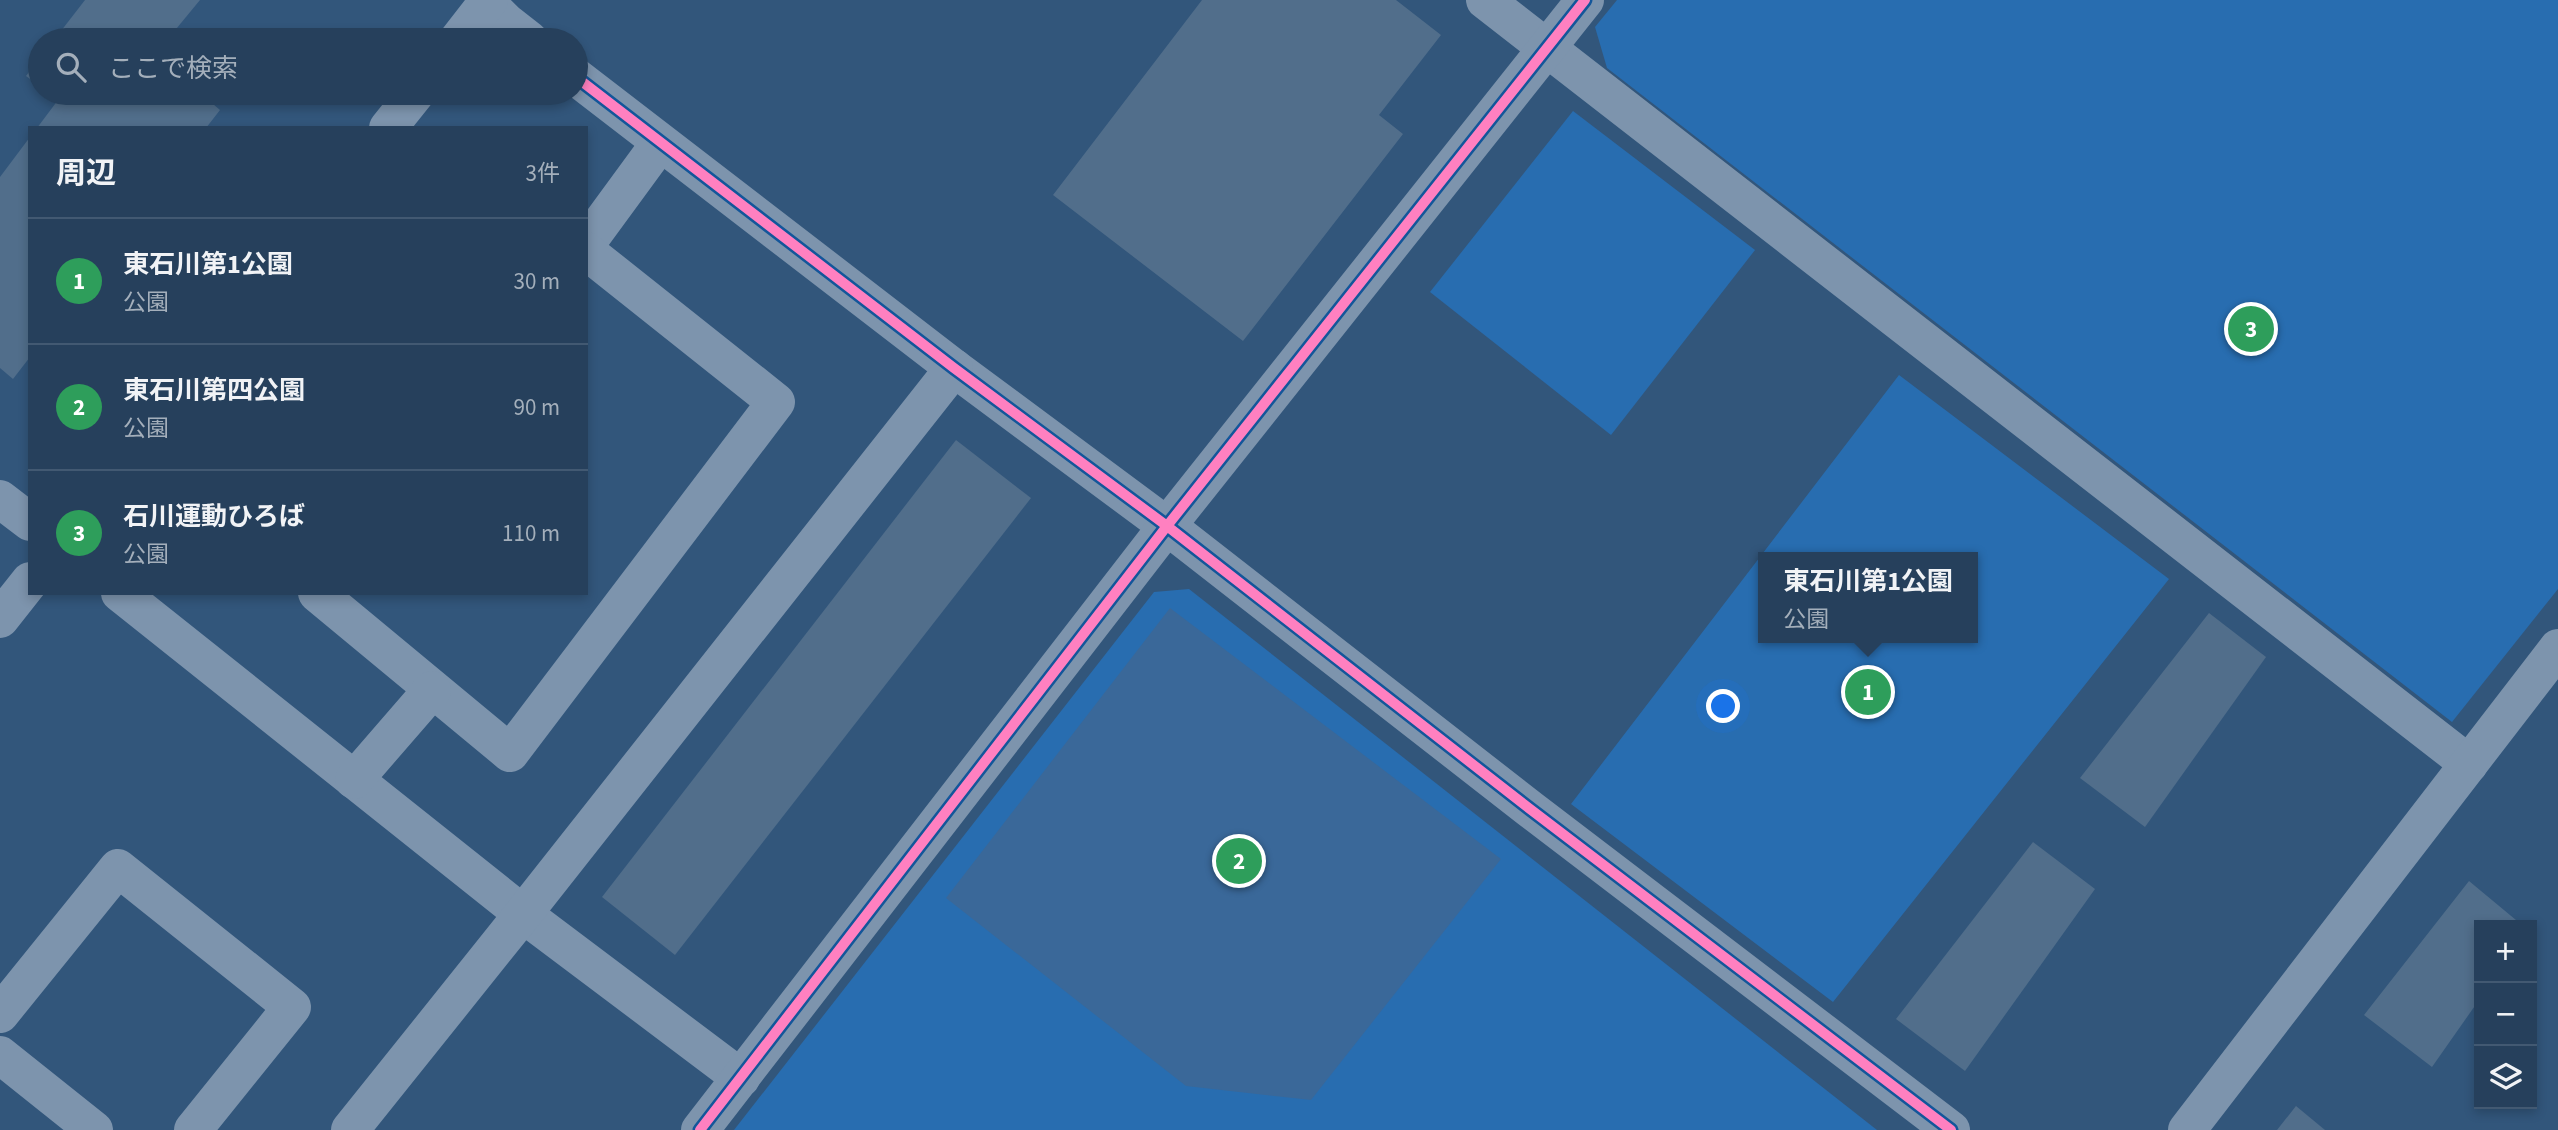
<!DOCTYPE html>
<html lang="ja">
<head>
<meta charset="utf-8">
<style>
  :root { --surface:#26405c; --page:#324b65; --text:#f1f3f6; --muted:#a4afbb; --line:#425972; --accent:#b7c4d1 }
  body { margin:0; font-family:"Source Sans 3","Noto Sans JP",sans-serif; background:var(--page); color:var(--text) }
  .controls { position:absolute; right:21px; bottom:21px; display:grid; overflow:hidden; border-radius:0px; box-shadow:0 4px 10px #0003 }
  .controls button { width:63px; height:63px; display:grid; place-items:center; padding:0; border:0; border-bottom:2px solid var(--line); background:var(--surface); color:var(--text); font:35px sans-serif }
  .you { position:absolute; left:1724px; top:707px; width:24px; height:24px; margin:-18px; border:5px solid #fff; border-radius:50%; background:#1a73e8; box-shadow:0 0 0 10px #1a73e833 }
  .badge { display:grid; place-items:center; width:46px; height:46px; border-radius:50%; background:var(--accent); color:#fff; font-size:23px; font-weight:700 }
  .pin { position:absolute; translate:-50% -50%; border:4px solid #fff; box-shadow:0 2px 7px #0006 }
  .popup { position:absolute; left:1758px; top:552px; width:220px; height:91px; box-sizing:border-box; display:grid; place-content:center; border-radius:0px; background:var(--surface); filter:drop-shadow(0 2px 5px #0005); font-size:23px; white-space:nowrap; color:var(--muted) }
  .popup b { font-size:26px; color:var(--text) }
  .popup::after { content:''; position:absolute; left:50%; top:100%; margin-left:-14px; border:14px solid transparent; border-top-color:var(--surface) }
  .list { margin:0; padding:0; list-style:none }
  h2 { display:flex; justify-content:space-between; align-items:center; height:91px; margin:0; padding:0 28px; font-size:30px }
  h2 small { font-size:23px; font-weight:400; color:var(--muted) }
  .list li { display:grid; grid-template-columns:46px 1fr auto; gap:21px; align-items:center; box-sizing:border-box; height:126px; padding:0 28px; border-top:2px solid var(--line) }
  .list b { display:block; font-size:26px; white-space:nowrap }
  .list p { margin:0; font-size:23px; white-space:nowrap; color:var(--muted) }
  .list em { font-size:23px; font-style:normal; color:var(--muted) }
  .icon { flex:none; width:38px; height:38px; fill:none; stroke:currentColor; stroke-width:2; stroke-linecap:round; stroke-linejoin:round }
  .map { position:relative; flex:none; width:2558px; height:1130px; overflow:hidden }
  .search { position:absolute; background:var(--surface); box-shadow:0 4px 10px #0003; left:28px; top:28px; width:560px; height:77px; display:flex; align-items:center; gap:18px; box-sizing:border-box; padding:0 24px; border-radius:38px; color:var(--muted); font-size:26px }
  .panel { position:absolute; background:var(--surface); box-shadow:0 4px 10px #0003; left:28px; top:126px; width:560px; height:469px; border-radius:0px }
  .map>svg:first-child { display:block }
  .green { fill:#286db0; fill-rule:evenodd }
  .water { fill:#3a6899 }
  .building { fill:#516e8b }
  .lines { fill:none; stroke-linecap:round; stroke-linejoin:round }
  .minor { stroke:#7d94ad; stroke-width:38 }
  .cycleway-casing { stroke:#13569a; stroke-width:15 }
  .cycleway { stroke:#ff80c0; stroke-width:10 }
</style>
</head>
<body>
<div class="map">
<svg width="2558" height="1130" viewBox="0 0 2558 1130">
  <rect width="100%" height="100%" fill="#32567b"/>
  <g class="green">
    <path d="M1617,0h941v589l-106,133 -845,-654 -12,-41z"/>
    <path d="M1573,111l182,139 -144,185 -181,-143z"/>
    <path d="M1899,375l270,204 -336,423 -262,-198zM1763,557h210v81h-210z"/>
    <path d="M1189,589l688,541h-1143l420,-538z"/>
  </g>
  <path class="water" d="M1170,608l331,251 -190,241 -125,-14 -240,-188z"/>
  <g class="building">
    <path d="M85,0h115l-33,40h-113z"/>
    <path d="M1202,0h194l45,35 -62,80 24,19 -160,207 -190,-146z"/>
    <path d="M40,57v29l-14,-10z"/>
    <path d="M49,93h151l20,17 -14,18h-169l21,-28z"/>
    <path d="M30,137v220l-17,22 -13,-11v-191z"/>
    <path d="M956,440l75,58 -356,457 -73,-58z"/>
    <path d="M2209,613l57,44 -121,170 -65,-49z"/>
    <path d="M2033,842l62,47 -130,182 -69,-52z"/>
    <path d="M2469,881l53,44h-43v75l-47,67 -68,-52z"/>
    <path d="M2296,1106l29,24h-48z"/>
  </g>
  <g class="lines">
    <g class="minor">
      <path d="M484,0l22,22 23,18"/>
      <path d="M1485,0l984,764"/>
      <path d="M458,40l31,-40"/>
      <path d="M576,77l378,291 213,158 363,283 421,321"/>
      <path d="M388,128l28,-35"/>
      <path d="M586,244l74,-101"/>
      <path d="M0,499l30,23"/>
      <path d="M120,593l403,321 218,164"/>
      <path d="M317,593l193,160 266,-351 -190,-151"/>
      <path d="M0,619l30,-38"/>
      <path d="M354,780l78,-90"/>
      <path d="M0,1014l118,-146 174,139 -99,123"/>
      <path d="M0,1055l94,75"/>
      <path d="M350,1130l173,-216 431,-546"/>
      <path d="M700,1130l467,-604 418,-526"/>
      <path d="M2187,1130l371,-482"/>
    </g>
    <defs>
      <g id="cycleway">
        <path d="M576,77l378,291 213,158 363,283 421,321"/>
        <path d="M700,1130l467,-604 418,-526"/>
      </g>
    </defs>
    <use href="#cycleway" class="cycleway-casing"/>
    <use href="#cycleway" class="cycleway"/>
  </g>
</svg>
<div class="controls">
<button>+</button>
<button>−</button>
<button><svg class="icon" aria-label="layers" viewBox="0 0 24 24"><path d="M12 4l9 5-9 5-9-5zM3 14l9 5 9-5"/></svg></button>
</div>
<div class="you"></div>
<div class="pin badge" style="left:1868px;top:692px;background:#2e9e5b">1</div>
<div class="popup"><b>東石川第1公園</b>公園</div>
<div class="pin badge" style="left:1239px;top:861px;background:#2e9e5b">2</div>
<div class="pin badge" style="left:2251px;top:329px;background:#2e9e5b">3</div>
<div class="search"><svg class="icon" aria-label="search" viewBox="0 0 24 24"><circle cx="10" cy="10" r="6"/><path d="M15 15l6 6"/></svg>ここで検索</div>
<section class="panel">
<h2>周辺<small>3件</small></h2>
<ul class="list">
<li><span class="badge" style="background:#2e9e5b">1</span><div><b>東石川第1公園</b><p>公園</p></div><em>30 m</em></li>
<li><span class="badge" style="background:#2e9e5b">2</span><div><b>東石川第四公園</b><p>公園</p></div><em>90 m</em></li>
<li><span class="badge" style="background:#2e9e5b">3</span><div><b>石川運動ひろば</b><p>公園</p></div><em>110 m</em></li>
</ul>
</section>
</div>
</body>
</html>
